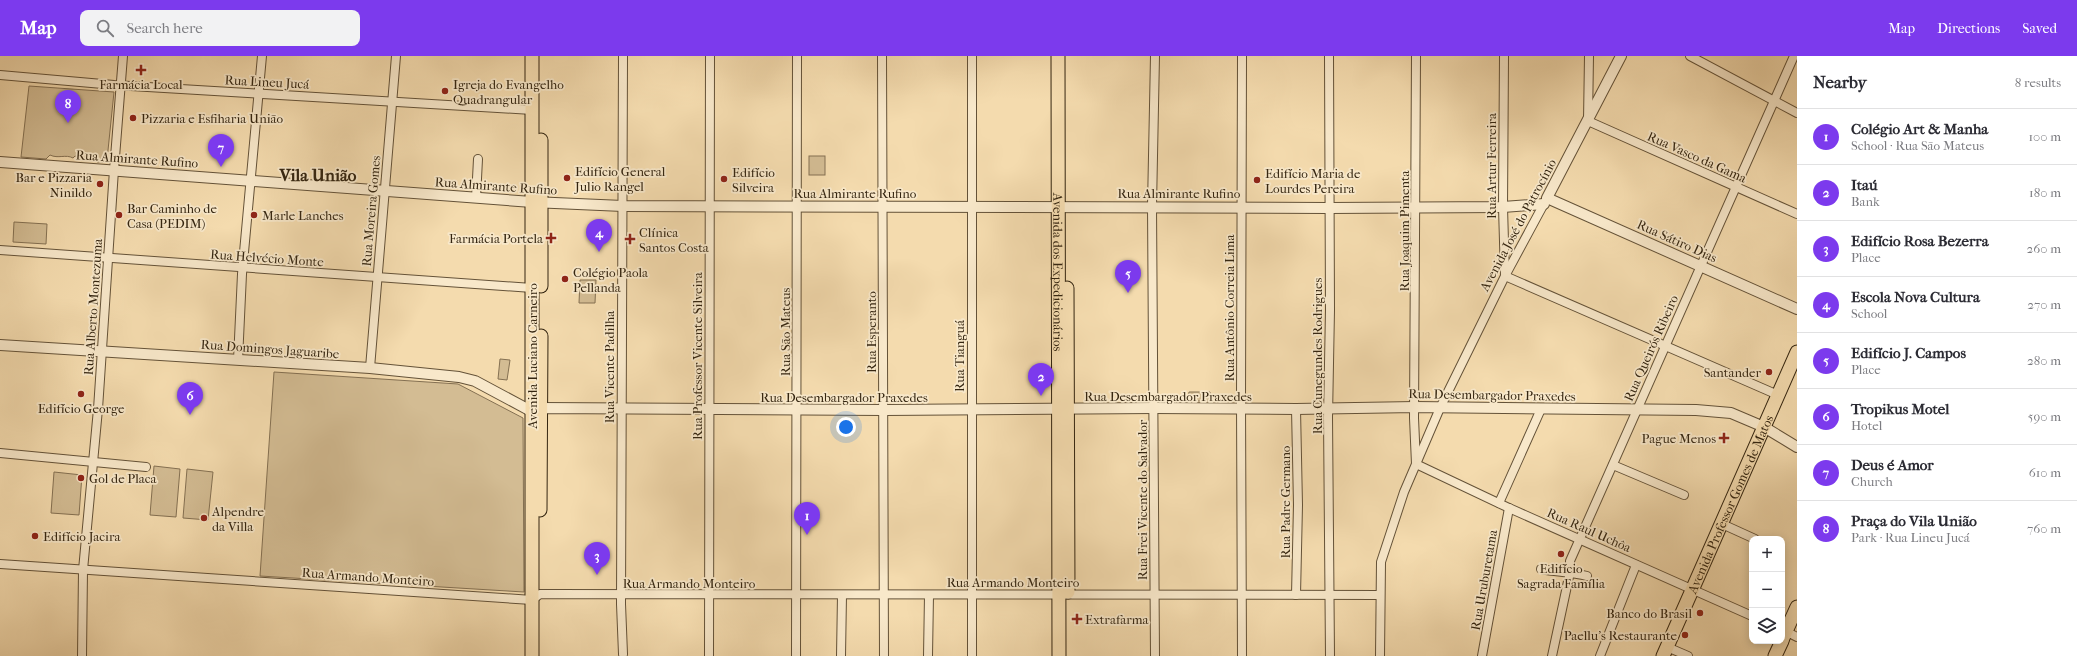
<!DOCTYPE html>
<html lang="en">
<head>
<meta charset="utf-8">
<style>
  :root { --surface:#fff; --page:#f2f2f3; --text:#2b2b33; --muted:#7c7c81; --line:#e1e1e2; --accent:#7c3aed }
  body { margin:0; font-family:"IM FELL French Canon",serif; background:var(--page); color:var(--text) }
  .controls { position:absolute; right:12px; bottom:12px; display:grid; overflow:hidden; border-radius:8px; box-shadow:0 2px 10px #0003 }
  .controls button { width:36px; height:36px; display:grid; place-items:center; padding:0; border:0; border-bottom:1px solid var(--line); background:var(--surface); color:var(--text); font:20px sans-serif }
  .you { position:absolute; left:846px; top:371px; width:14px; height:14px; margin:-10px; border:3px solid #fff; border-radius:50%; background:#1a73e8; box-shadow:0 0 0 6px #1a73e833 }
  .badge { display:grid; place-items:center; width:26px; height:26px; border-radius:50%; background:var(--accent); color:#fff; font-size:13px; font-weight:700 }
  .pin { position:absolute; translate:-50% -33px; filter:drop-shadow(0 1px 2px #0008) }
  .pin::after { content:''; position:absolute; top:21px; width:14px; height:12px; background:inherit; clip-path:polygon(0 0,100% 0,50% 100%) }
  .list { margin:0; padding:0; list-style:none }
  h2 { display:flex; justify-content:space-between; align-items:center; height:52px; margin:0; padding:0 16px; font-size:17px }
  h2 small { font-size:13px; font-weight:400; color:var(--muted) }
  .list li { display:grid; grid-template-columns:26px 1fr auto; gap:12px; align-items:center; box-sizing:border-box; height:56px; padding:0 16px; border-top:1px solid var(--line) }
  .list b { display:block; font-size:15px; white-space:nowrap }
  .list p { margin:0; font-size:13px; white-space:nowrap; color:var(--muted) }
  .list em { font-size:13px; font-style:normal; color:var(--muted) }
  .icon { flex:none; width:22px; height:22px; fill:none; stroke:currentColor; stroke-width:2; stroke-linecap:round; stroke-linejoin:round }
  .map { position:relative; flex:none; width:1797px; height:600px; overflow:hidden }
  header { display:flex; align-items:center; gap:24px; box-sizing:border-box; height:56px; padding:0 20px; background:var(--accent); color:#fff }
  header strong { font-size:19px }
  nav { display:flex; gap:22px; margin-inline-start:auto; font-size:14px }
  .search { width:280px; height:36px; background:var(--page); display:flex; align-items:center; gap:10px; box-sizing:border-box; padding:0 14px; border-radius:8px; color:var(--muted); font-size:15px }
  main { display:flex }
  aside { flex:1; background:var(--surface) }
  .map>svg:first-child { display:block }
  .green { fill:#d3bc93; stroke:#847052 }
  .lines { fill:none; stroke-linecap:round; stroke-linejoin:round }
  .minor-casing { stroke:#645238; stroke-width:10 }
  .tertiary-casing { stroke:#645238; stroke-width:12 }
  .primary-casing { stroke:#342510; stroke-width:15 }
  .minor { stroke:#f8e8ca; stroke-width:8 }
  .tertiary { stroke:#f8e8ca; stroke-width:10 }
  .primary { stroke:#f4dbae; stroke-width:13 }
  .poi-dot { fill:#8f2418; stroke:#f8e8ca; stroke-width:1.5 }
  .labels { text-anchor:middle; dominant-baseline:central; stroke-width:3.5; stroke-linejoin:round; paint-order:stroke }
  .street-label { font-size:13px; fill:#342510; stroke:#f8e8ca }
  .poi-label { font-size:13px; fill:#342510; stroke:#f8e8ca; text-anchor:start }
  .district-label { font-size:17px; font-weight:bold; fill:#342510; stroke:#f8e8ca }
</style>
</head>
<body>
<header>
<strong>Map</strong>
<div class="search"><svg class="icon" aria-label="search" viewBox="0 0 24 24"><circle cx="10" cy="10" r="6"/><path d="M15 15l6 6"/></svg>Search here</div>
<nav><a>Map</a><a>Directions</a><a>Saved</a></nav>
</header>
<main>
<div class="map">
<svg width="1797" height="600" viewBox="0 0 1797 600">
  <rect width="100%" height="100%" fill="#f4dbae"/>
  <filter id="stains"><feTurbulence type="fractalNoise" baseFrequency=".005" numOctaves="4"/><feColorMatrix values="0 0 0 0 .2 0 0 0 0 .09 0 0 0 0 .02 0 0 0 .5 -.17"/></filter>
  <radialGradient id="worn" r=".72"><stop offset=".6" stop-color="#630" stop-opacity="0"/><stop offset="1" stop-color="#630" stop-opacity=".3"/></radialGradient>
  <g class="green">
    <path d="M29,30l85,6 -7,68 -4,2h-6l-4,-5 -5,2 -13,-3 -2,2c-7,-4 -15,1 -23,-3l-4,4 -25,-2z"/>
    <rect x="809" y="100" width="16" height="19"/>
    <path d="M14,166l33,2 -1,20 -33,-2z"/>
    <path d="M580,224h16l-1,23h-16z"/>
    <path d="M500,303l10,1 -3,20 -9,-1z"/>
    <path d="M274,316l184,12 65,34 1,174 -264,-16z"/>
    <path d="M1189,336h21v9h-22z"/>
    <path d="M154,410l26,3 -4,48 -26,-2z"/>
    <path d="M187,413l26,3 -5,48 -25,-2z"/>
    <path d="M54,416l28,3 -3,40 -28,-2z"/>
  </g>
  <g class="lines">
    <defs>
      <g id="minor">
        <path d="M882,0l2,600"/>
        <path d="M972,0v600"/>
        <path d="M1329,0l1,254 -2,107 2,239"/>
        <path d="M1416,0l-2,362 2,46 93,44 243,108"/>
        <path d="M1504,0l-1,151 2,69 273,119"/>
        <path d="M1589,0l-1,65 209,93"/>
        <path d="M1690,0l107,57"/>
        <path d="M0,19l114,10 418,25"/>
        <path d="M476,142l2,-39"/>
        <path d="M0,194l532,38"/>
        <path d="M238,304l4,-86 20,-218"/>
        <path d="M370,312l26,-312"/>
        <path d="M0,397l146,14"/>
        <path d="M1613,409l71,30"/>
        <path d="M1499,447l42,-94"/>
        <path d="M1722,468l33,15"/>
        <path d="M0,508l532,36 8,-6 840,1"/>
        <path d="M1541,513c15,3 30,3 46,7"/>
        <path d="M1296,539l2,-90 -2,-96"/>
        <path d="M1783,574l14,7"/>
        <path d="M1667,591l21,9"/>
        <path d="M623,598l-2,-50 2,-548"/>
        <path d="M82,600l1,-86 15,-161 16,-239 9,-114"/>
        <path d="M709,600l1,-600"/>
        <path d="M796,600l1,-600"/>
        <path d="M841,600l1,-61"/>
        <path d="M928,600l1,-61"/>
        <path d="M1155,600l-3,-450 3,-150"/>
        <path d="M1242,600l-1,-254 1,-346"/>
        <path d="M1380,600l1,-94 23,-70 36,-84 65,-132 41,-76"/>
        <path d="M1482,600l27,-148"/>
        <path d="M1552,600l18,-84v-11l224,-505"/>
        <path d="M1600,600l36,-91"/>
      </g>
      <g id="tertiary">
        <path d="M1621,0l-74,142 250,111"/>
        <path d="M0,106l532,40 91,4 706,2 174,-1 41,-3"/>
        <path d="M0,289l370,23 89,9 16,4 56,30 10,-3 343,2 270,-2 142,1 119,-2 281,3 35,3 33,14 33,20"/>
      </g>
      <g id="primary">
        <path id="s1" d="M1058,0l1,600"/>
        <path d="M541,230v-146"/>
        <path d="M1067,232l1,304"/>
        <path d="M540,454l1,-174"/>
        <path d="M1782,584l15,-33"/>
        <path d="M532,600v-600"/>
        <path id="s2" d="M1663,600l134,-304"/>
        <path d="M1775,600l7,-15"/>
      </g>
    </defs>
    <use href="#minor" class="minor-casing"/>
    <use href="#tertiary" class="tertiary-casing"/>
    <use href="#primary" class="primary-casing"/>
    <use href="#minor" class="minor"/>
    <use href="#tertiary" class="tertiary"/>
    <use href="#primary" class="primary"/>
  </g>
  <g class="poi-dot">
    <path d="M139 8h4v4h4v4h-4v4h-4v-4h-4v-4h4z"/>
    <circle cx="445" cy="35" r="4"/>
    <circle cx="133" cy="62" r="4"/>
    <circle cx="567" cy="122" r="4"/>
    <circle cx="724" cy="123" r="4"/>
    <circle cx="1257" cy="124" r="4"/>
    <circle cx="100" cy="128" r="4"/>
    <circle cx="119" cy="159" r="4"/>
    <circle cx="254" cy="159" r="4"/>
    <path d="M549 176h4v4h4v4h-4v4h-4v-4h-4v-4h4z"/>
    <path d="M628 177h4v4h4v4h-4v4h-4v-4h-4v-4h4z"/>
    <circle cx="565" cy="223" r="4"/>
    <circle cx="1769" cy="316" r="4"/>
    <circle cx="81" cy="338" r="4"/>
    <path d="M1722 376h4v4h4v4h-4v4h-4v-4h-4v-4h4z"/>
    <circle cx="81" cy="422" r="4"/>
    <circle cx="204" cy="462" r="4"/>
    <circle cx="35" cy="480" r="4"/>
    <circle cx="1561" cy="498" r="4"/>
    <circle cx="1700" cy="557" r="4"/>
    <path d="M1075 557h4v4h4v4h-4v4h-4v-4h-4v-4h4z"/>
    <circle cx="1685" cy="579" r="4"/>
  </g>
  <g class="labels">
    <g class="street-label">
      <text transform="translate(267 26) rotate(3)">Rua Lineu Jucá</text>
      <text transform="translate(1697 101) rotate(24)">Rua Vasco da Gama</text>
      <text transform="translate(137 103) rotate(4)">Rua Almirante Rufino</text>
      <text transform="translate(1491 110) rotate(-90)">Rua Artur Ferreira</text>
      <text transform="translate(496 130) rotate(4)">Rua Almirante Rufino</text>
      <text x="855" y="137">Rua Almirante Rufino</text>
      <text x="1179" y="137">Rua Almirante Rufino</text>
      <text transform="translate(371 155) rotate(-85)">Rua Moreira Gomes</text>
      <text transform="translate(1518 169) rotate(-62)">Avenida José do Patrocínio</text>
      <text transform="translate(1404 175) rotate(-90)">Rua Joaquim Pimenta</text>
      <text transform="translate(1677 185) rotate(24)">Rua Sátiro Dias</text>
      <text transform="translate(267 202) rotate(4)">Rua Helvécio Monte</text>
      <text stroke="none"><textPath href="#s1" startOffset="216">Avenida dos Expedicionários</textPath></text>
      <text transform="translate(93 251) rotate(-86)">Rua Alberto Montezuma</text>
      <text transform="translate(1229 252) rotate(-90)">Rua Antônio Correia Lima</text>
      <text transform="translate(785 276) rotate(-90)">Rua São Mateus</text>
      <text transform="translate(871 276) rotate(-90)">Rua Esperanto</text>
      <text transform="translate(1651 292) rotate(-66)">Rua Queirós Ribeiro</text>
      <text transform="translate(270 293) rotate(4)">Rua Domingos Jaguaribe</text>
      <text transform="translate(532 300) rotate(-90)">Avenida Luciano Carneiro</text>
      <text transform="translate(697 300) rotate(-90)">Rua Professor Vicente Silveira</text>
      <text transform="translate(959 300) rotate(-90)">Rua Tianguá</text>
      <text transform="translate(1317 300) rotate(-90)">Rua Cunegundes Rodrigues</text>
      <text transform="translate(609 311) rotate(-90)">Rua Vicente Padilha</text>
      <text transform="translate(1492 339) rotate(1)">Rua Desembargador Praxedes</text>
      <text x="1168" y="340">Rua Desembargador Praxedes</text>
      <text x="844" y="341">Rua Desembargador Praxedes</text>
      <text transform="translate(1142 444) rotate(-90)">Rua Frei Vicente do Salvador</text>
      <text transform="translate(1285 446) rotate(-90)">Rua Padre Germano</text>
      <text stroke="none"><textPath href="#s2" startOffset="166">Avenida Professor Gomes de Matos</textPath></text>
      <text transform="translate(1589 474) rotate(24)">Rua Raul Uchôa</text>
      <text transform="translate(368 521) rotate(4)">Rua Armando Monteiro</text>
      <text transform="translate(1484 524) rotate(-80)">Rua Uruburetama</text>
      <text x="1013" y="526">Rua Armando Monteiro</text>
      <text x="689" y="527">Rua Armando Monteiro</text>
    </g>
    <g class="poi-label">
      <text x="141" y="28" text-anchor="middle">Farmácia Local</text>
      <text x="453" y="28">Igreja do Evangelho<tspan x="453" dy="15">Quadrangular</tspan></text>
      <text x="141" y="62">Pizzaria e Esfiharia União</text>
      <text x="575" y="115">Edifício General<tspan x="575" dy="15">Julio Rangel</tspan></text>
      <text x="732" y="116">Edifício<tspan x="732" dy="15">Silveira</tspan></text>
      <text x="1265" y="117">Edifício Maria de<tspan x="1265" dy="15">Lourdes Pereira</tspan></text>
      <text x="92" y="121" text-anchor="end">Bar e Pizzaria<tspan x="92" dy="15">Ninildo</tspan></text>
      <text x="127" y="152">Bar Caminho de<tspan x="127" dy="15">Casa (PEDIM)</tspan></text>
      <text x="262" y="159">Marle Lanches</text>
      <text x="639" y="176">Clínica<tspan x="639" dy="15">Santos Costa</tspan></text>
      <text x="543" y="182" text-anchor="end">Farmácia Portela</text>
      <text x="573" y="216">Colégio Paola<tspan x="573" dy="15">Pellanda</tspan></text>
      <text x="1761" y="316" text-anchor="end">Santander</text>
      <text x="81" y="352" text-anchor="middle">Edifício George</text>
      <text x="1716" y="382" text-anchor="end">Pague Menos</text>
      <text x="89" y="422">Gol de Placa</text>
      <text x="212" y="455">Alpendre<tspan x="212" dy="15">da Villa</tspan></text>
      <text x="43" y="480">Edifício Jacira</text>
      <text x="1561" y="512" text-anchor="middle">Edifício<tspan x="1561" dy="15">Sagrada Família</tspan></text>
      <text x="1692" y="557" text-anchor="end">Banco do Brasil</text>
      <text x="1085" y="563">Extrafarma</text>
      <text x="1677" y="579" text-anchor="end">Paellu's Restaurante</text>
    </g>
    <g class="district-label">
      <text x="318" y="119">Vila União</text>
    </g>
  </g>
  <rect width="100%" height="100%" filter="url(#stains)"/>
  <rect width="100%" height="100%" fill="url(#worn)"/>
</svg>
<div class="controls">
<button>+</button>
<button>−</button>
<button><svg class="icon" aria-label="layers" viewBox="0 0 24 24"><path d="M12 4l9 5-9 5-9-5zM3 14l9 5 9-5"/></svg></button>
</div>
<div class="you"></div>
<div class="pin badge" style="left:807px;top:479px">1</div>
<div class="pin badge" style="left:1041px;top:340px">2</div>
<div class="pin badge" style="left:597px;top:519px">3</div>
<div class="pin badge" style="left:599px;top:196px">4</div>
<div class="pin badge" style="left:1128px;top:237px">5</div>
<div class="pin badge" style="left:190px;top:359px">6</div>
<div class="pin badge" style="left:221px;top:111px">7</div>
<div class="pin badge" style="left:68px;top:67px">8</div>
</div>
<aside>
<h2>Nearby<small>8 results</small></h2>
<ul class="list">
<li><span class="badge">1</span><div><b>Colégio Art &amp; Manha</b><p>School · Rua São Mateus</p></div><em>100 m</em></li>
<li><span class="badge">2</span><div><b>Itaú</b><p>Bank</p></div><em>180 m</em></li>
<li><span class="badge">3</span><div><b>Edifício Rosa Bezerra</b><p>Place</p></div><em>260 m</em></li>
<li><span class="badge">4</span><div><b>Escola Nova Cultura</b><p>School</p></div><em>270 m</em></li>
<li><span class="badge">5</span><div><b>Edifício J. Campos</b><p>Place</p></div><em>280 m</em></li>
<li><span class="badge">6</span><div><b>Tropikus Motel</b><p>Hotel</p></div><em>590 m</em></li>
<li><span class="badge">7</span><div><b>Deus é Amor</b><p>Church</p></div><em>610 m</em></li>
<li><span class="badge">8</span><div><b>Praça do Vila União</b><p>Park · Rua Lineu Jucá</p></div><em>760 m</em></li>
</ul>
</aside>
</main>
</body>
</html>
